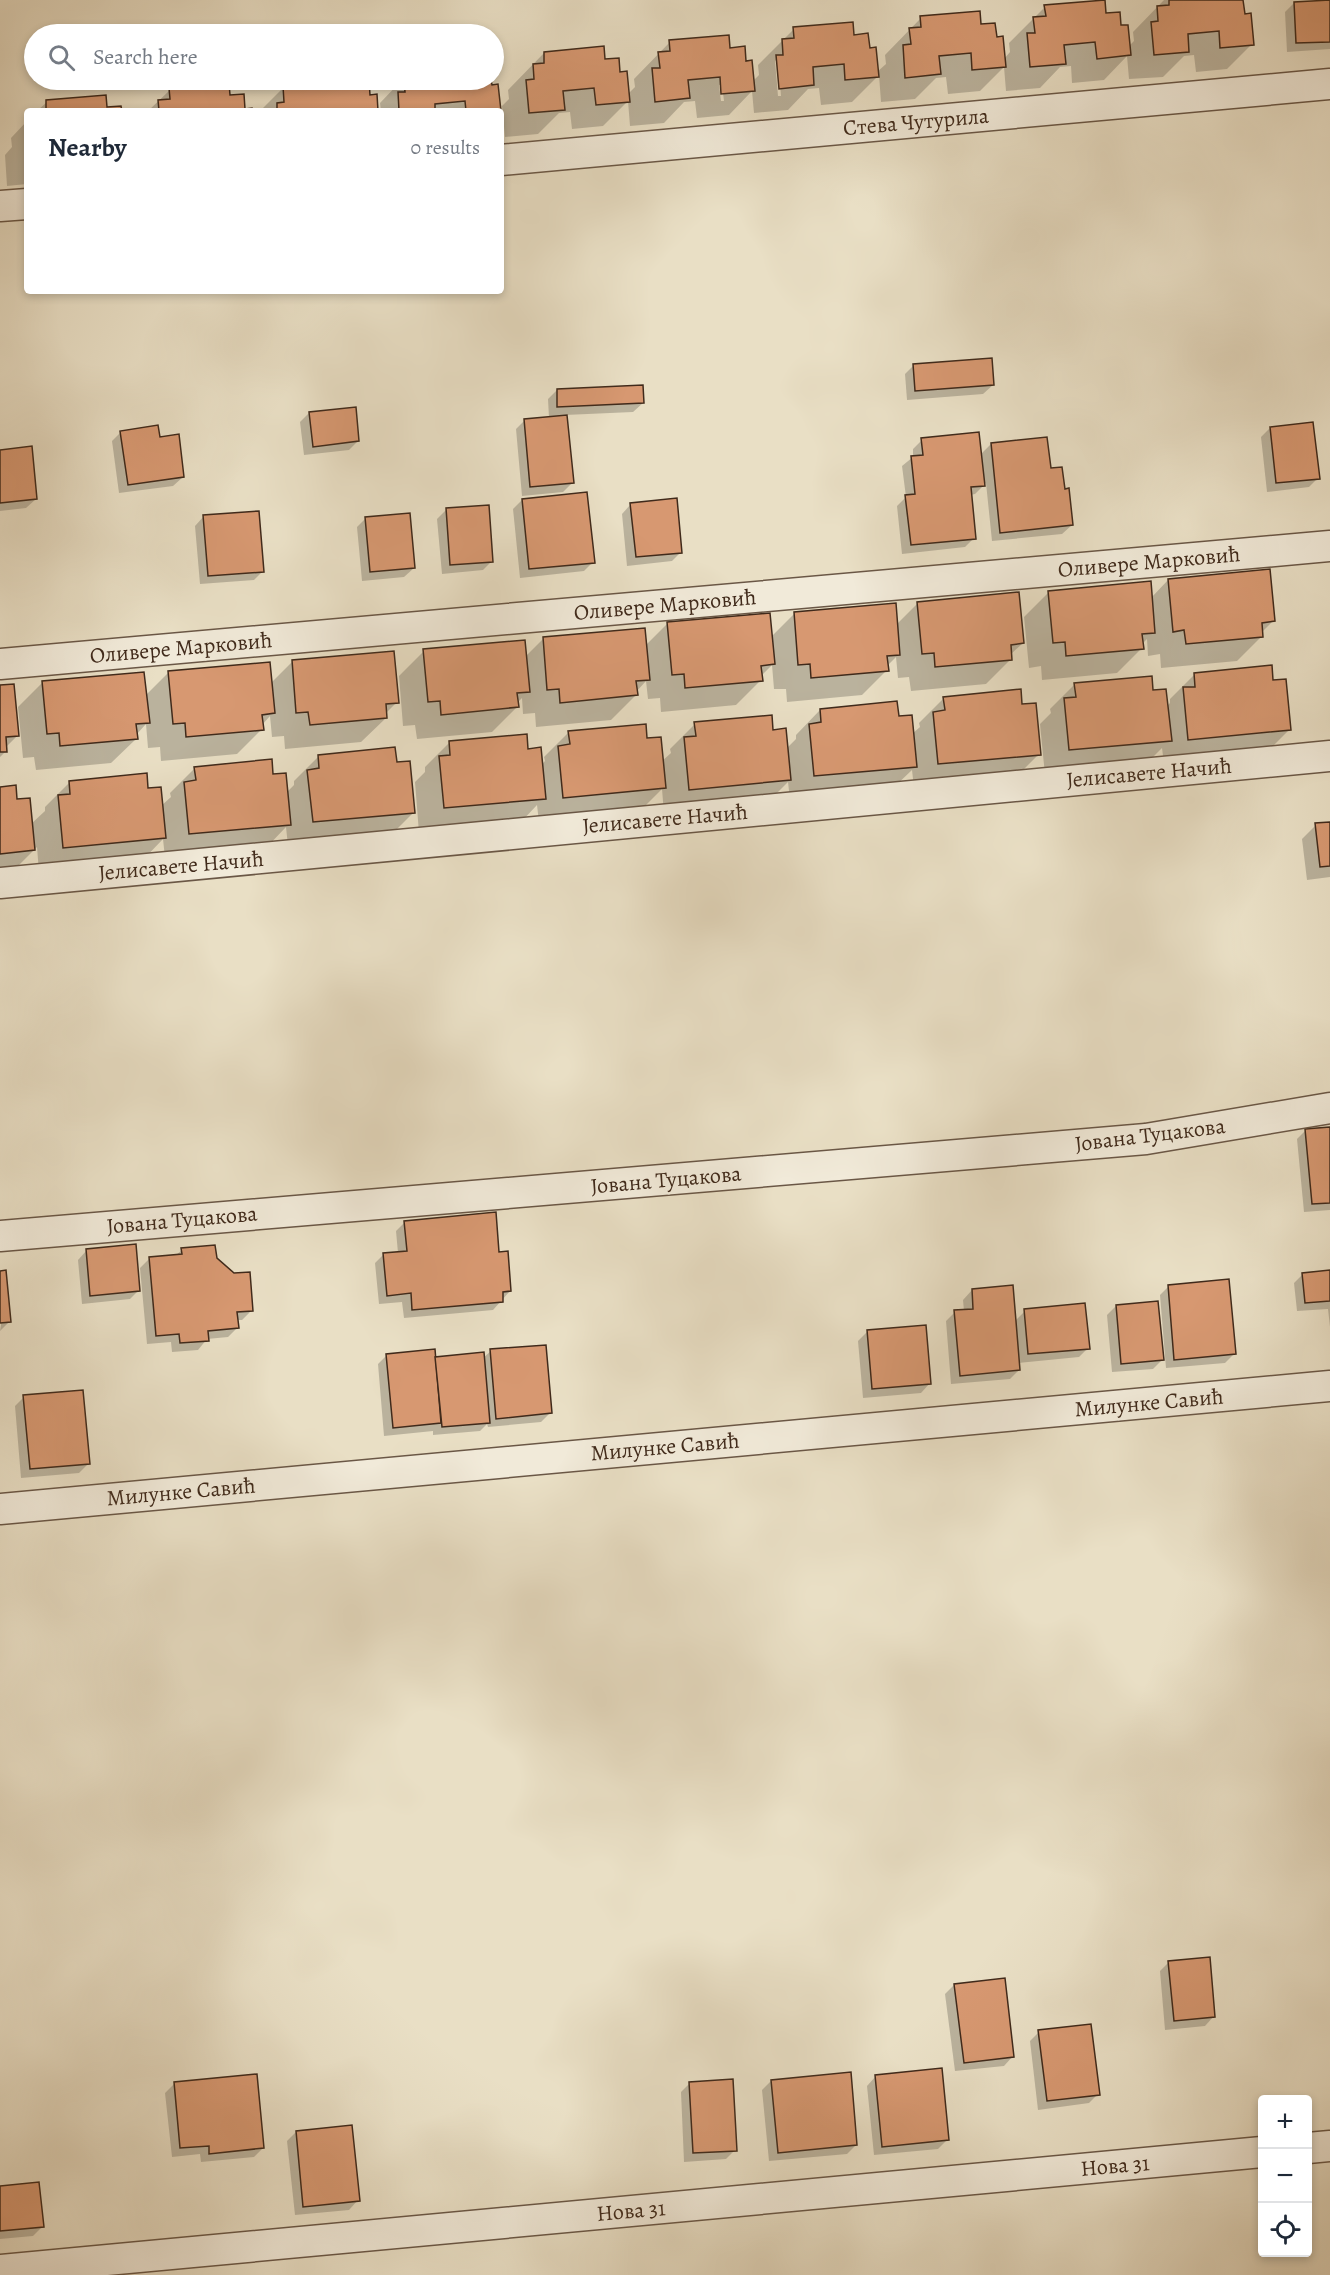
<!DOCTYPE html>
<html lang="en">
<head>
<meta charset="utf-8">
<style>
  :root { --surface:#fff; --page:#f2f2f3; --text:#1f2937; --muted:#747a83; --line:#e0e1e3 }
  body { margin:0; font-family:Alegreya,serif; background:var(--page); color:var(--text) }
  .controls { position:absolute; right:18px; bottom:18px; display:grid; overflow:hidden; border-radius:6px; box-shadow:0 3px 9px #0003 }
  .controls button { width:54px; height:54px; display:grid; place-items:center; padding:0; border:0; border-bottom:2px solid var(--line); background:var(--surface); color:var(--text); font:30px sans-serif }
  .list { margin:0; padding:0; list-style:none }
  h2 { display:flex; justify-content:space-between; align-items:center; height:78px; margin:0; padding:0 24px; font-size:26px }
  h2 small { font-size:20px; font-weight:400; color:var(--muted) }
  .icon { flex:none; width:33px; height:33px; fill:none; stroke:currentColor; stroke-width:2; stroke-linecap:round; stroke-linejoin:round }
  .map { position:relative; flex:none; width:1330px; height:2275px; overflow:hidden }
  .search { position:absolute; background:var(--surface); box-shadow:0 3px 9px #0003; left:24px; top:24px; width:480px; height:66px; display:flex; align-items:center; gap:15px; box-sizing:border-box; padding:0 21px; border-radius:33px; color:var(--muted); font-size:22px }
  .panel { position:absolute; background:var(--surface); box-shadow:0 3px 9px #0003; left:24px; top:108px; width:480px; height:186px; border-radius:6px }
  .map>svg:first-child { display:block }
  .shadow { fill:#0003; fill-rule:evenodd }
  .building { fill:#d79871; stroke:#402a1b; stroke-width:1.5 }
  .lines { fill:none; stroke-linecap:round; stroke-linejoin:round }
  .street-casing { stroke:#6a5746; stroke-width:33 }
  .street { stroke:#f1ead9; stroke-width:30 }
  .labels { text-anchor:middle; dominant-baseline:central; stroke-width:4.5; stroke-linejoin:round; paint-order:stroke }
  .street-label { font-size:22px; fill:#402a1b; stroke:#f1ead9 }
</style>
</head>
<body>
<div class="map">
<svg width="1330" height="2275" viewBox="0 0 1330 2275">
  <rect width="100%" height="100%" fill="#e9dfc5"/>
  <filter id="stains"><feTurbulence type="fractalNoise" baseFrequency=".00333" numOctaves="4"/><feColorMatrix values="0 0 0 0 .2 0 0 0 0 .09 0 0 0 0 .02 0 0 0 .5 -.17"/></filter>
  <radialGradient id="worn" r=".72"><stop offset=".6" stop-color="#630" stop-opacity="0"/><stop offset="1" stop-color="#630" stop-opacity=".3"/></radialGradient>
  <g class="shadow">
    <path d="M1164,0h64l24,44 -25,25 -31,3 -2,-17 -10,1 -21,21 -34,2 -2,-23 -23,24 -32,3 -1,-17 -11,1 -20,21 -34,3 -2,-24 -24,24 -32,3 -2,-17 -10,1 -21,21 -34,3 -2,-27 -27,27 -31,3 -2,-17 -11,1 -20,21 -34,3 -2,-22 -23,24 -32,3 -2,-17 -11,1 -20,21 -34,3 -2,-25 -25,25 -31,3 -2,-17 -11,1 -21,21 -33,3 -3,-31 7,-7 -1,-9 36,-37 59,8 16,13 8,21 8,-8 -1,-8 36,-37 59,7 15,13 9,19 6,-6 -1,-10 36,-36 59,8 15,12 9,23 9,-8 -1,-9 36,-37 59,8 15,12 9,21 6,-7 -1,-9 36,-36 59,8 16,12 8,20 6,-6 -1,-9zM778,58l3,38h-3l-3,-35zM719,85h3l2,16h-3z"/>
    <path d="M1330,1v48l-43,3 -2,-40 9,-9z"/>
    <path d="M291,80h62l1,3 15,13 8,15h-117z"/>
    <path d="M402,80h88l9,31h-31v-2h-3v2h-84l-1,-8z"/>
    <path d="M170,90l59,7 15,13 7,1h-103z"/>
    <path d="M47,102l59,7 14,2h-83z"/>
    <path d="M27,121v63l-20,2 -2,-31 7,-8 -1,-9z"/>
    <path d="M914,365l79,20 -10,9 -76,6 -2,-26z"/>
    <path d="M557,390l86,13 -10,9 -68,3 7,68 -9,9 -41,4 -6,-67 9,-9 24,-2 -1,-19z"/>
    <path d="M309,413l49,28 -9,9 -45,5 -4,-33z"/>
    <path d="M1270,428l48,50 -9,9 -42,5 -6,-55z"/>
    <path d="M121,432l37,6 25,39 -10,9 -54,7 -7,-52z"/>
    <path d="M922,440l58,15 11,-11 58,25 23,56 -10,9 -70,7 -6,-58 -11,11 -5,1 4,43 -9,9 -63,7 -5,-48 9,-9 -4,-31 11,-9v-8z"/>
    <path d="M0,451l36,48 -10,9 -26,3z"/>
    <path d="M522,500l71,62 -9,9 -64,7 -7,-69z"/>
    <path d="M631,504l50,48 -9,9 -45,5 -5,-52z"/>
    <path d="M446,510l46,51 -9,9 -41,4 -5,-55z"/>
    <path d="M204,516l59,55 -9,9 -54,4 -5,-58z"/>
    <path d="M366,518l48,50 -10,9 -42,4 -5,-54z"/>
    <path d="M1168,580l105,41 -12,12 1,3 -25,25 -76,7 -1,-14 -12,2 -1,-17 -5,5v4l-25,25 -75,7 -1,-14 -12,2 -5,-51 25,-25 102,6z"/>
    <path d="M918,603l105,40 -13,12 1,4 -25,25 -75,7 -2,-14 -11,1 -2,-21 -9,9v4l-25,25 -75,7 -1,-13h-12l-2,-24 -11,11v4l-25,25 -75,7 -1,-14 -12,1 -2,-18 -10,11v3l-25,25 -75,7 -1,-14 -12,1 -1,-16 -5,5v4l-25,25 -75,7 -2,-14 -12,1 -4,-50 25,-25 101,6 18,-18 102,7 23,-23 103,14 23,-23 102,11z"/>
    <path d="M292,662l105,40 -12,12 1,4 -25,24 -76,7 -1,-13 -12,1 -2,-21 -8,9v4l-25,25 -76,7 -1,-14 -12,1 -2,-24 -10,11v4l-25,24 -75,7 -2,-13 -11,1 -5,-51 25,-25 102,14 24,-24 102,11z"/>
    <path d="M1195,674l77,8 17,48 -24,24 -101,10 -2,-16 -17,17 -100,10 -5,-51 11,-11 -1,-4 25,-25 77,8 15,14 3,-3v-4z"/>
    <path d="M0,687l17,49 -12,12 1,3 -6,6z"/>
    <path d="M944,698l77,7 18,49 -25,25 -100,9 -2,-18 -22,21 -100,9 -2,-18 -23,23 -101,9 -2,-25 -23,23 -100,10 -2,-17 -17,18 -101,10 -4,-51 10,-10v-5l25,-25 77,8 14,15 4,-4 -1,-4 25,-25 77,8 15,22 10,-9 -1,-4 25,-25 77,7 15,17 9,-9v-4l24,-25 77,7 15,17 8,-7 -1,-4z"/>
    <path d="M319,756l77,8 18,48 -25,25 -101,9 -2,-19 -21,22 -100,9 -2,-19 -23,24 -101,9 -2,-25 -28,28h-9v-87l16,13 15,23 14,-13v-4l25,-25 76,8 15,16 10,-9 -1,-4 25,-25 77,8 15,16 7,-7v-4z"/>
    <path d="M1330,823v54l-23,3 -5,-41 14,-14z"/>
    <path d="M1330,1128v82l-26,2 -7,-73 9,-9z"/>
    <path d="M405,1222l93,32 12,37 -17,19 -89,8 -2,-16 -23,2 -4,-41 9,-9 14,-1 -2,-22z"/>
    <path d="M87,1250l52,40 -9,9 -48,5 -4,-44z"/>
    <path d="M182,1250l33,9 36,52 -9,9h-6l1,8 -9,9 -21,2 -9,11 -26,2 -1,-10 -24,2 -7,-76 9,-9 26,-3z"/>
    <path d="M0,1272l9,50 -9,9 1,-6z"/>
    <path d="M1330,1272v55l-2,-18 -31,2 -3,-28 9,-9z"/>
    <path d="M1169,1286l65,68 -9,9 -59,5 -6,-73z"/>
    <path d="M972,1290l43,31 10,-10 63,37 -9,9 -61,6 1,7 -9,9 -59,5 -5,-63 9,-9 9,-1 -1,-11z"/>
    <path d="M1116,1306l46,54 -9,9 -41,3 -5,-57z"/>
    <path d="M867,1332l63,51 -9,10 -58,5 -5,-57z"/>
    <path d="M491,1351l59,62 -9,9 -53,5 -1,-3 -7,7 -47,4v-4l-49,5 -6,-72 9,-9 96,3z"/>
    <path d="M24,1397l64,67 -9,9 -58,5 -6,-72z"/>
    <path d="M1169,1962l45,54 -9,10 -40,4 -5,-59z"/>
    <path d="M954,1985l59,71 -9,10 -49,5 -10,-77z"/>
    <path d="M1039,2032l59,62 -9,9 -51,7 -8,-69z"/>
    <path d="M876,2076l71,64 -9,9 -64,6 -7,-69z"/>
    <path d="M771,2081l85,64 -9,9 -78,7 -7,-71z"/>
    <path d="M690,2083l45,67 -9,9 -42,3 -3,-70z"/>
    <path d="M174,2084l89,64 -9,9 -53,5 -1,-8 -28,3 -7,-64z"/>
    <path d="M296,2132l62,68 -9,10 -54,5 -8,-74z"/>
    <path d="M0,2187l42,40 -9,9 -33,3z"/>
  </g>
  <g class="building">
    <path d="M1105,0l1,13 14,-1 1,13h7l3,30 -34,4 -2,-17 -31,3 2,19 -36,3 -3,-34h8l-2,-16 13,-1 -2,-11z"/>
    <path d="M1169,0h74l2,14 6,-1 3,32 -34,3 -1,-17 -31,3 1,18 -35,3 -3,-33 7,-1 -1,-15 12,-1z"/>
    <path d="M1330,0v42l-34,1 -2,-41z"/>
    <path d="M980,11l1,13 14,-1 2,14 6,-1 3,31 -34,3 -1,-17 -32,3 2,18 -36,4 -2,-33 8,-1 -2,-16 12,-1 -1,-11z"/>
    <path d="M853,22l1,13 14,-2 2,15 6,-1 3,30 -34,3 -1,-16 -31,3 1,18 -35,4 -3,-34h7l-1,-16 12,-1 -1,-11z"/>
    <path d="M729,35l1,13 15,-2 1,15 6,-1 3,31 -34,3 -1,-17 -32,3 2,18 -35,4 -3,-34h8l-2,-16 12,-1 -1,-11z"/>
    <path d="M604,46l1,13 14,-1 1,14 7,-1 3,31 -34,3 -2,-17 -31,3 2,19 -36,3 -3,-33 8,-1 -1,-15 11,-1v-11z"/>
    <path d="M294,80h75l1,15 7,-1 1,17h-101v-8l7,-1 -1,-16 12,-1z"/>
    <path d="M404,80h87l1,5 6,-1 3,27h-35l-1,-10 -30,3v7h-36l-1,-19h7z"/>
    <path d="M229,83l1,12 14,-1 1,15 7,-1v3h-93l-1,-11 12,-1 -1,-11z"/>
    <path d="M106,95l1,12 14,-1 1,5h-76v-11z"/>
    <path d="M992,358l2,27 -79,6 -2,-27z"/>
    <path d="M643,385l1,18 -87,4v-18z"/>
    <path d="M356,407l3,34 -46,6 -4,-35z"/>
    <path d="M567,415l7,68 -44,4 -6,-68z"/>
    <path d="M1313,422l7,57 -44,4 -6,-56z"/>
    <path d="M158,425l2,12 19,-3 5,43 -56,8 -8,-54z"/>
    <path d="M979,432l6,54 -14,1 5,52 -65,6 -6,-50 10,-1 -4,-38 12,-1 -2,-17z"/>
    <path d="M1047,437l4,31 11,-1 3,22 4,-1 4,37 -73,8 -9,-90z"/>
    <path d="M32,446l5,53 -37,4v-53z"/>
    <path d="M587,492l8,71 -66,6 -7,-70z"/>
    <path d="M677,498l5,55 -46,4 -6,-54z"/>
    <path d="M489,505l4,57 -43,3 -4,-57z"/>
    <path d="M259,511l5,61 -56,4 -5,-61z"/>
    <path d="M410,513l5,55 -45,4 -5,-55z"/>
    <path d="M1270,569l5,52 -13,2 1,14 -77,7 -2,-14 -11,2 -5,-53z"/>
    <path d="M1151,581l4,52 -13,1 2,15 -78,7 -1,-14 -12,1 -5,-52z"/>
    <path d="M1019,592l5,51 -13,2 1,15 -77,7 -1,-14 -12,1 -5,-52z"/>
    <path d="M896,603l4,52 -13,1 2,15 -78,7 -1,-14 -12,1 -4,-53z"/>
    <path d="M770,613l5,51 -14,2 2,15 -78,7 -1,-14 -12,1 -5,-53z"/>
    <path d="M645,628l5,52 -14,1 2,14 -78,8 -1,-14 -12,1 -4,-53z"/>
    <path d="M525,640l5,52 -13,1 2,14 -78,8 -1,-14 -12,1 -5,-53z"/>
    <path d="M394,651l5,52 -13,1 1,14 -77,7 -2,-13 -12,1 -4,-53z"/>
    <path d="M270,662l5,51 -13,2 2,15 -78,7 -1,-14 -12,1 -5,-53z"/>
    <path d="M1272,665l1,15 13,-1 5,51 -103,10 -5,-53h12l-1,-14z"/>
    <path d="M144,672l6,51 -14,1 2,15 -78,7 -1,-13 -12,1 -5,-53z"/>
    <path d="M1152,676l1,14 13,-1 6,52 -103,9 -5,-52 12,-1 -2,-14z"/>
    <path d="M14,684l5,52 -13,1 1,15h-7v-67z"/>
    <path d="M1021,689l1,15 14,-1 5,52 -103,9 -5,-52 12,-2 -2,-13z"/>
    <path d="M897,701l2,15 13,-1 5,52 -103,9 -5,-52 12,-2 -1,-13z"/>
    <path d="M772,715l1,15 13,-2 5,52 -102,10 -5,-53 12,-1 -2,-14z"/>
    <path d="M646,724l1,14 14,-1 5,51 -103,10 -5,-52 12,-2 -2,-13z"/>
    <path d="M527,734l1,15 13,-2 5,52 -102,9 -5,-52 11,-1 -1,-14z"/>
    <path d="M395,747l2,15 13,-1 5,52 -102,9 -6,-52 12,-2 -1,-13z"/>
    <path d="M272,759l1,15 13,-1 5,52 -102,9 -5,-52 12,-2 -2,-13z"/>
    <path d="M147,773l1,15 13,-1 5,51 -103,10 -5,-53 12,-1 -1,-13z"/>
    <path d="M16,785l1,14 13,-1 5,52 -35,4v-67z"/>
    <path d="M1330,822v44l-10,1 -5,-44z"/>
    <path d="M1330,1127v76l-18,1 -7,-75z"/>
    <path d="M496,1212l3,40 9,-1 3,40 -8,1v10l-91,8 -1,-17 -24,3 -4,-43 24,-2 -3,-30z"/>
    <path d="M136,1244l4,47 -50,5 -4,-47z"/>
    <path d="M215,1245l2,13 17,15 16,-1 3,39 -16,1 2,16 -31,3 1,10 -29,2 -1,-9 -23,2 -7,-79 33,-3 -1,-6z"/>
    <path d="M6,1270l5,52 -11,1v-52z"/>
    <path d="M1330,1270v31l-25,2 -3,-30z"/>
    <path d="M1229,1279l7,75 -62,6 -6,-75z"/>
    <path d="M1013,1285l7,85 -60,6 -6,-66 19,-1 -1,-20z"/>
    <path d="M1158,1301l6,59 -43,4 -5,-59z"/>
    <path d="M1085,1303l5,46 -62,5 -4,-45z"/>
    <path d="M926,1325l5,59 -59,5 -5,-59z"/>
    <path d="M546,1345l6,68 -56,6 -6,-70z"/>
    <path d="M435,1349l6,74 -48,5 -7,-74z"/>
    <path d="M484,1352l6,71 -48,4 -7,-70z"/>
    <path d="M83,1390l7,74 -60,5 -7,-74z"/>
    <path d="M1210,1957l5,60 -41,4 -6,-60z"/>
    <path d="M1005,1978l9,79 -50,6 -10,-79z"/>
    <path d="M1091,2024l9,71 -53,6 -9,-71z"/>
    <path d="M942,2068l7,72 -67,7 -7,-72z"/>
    <path d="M851,2072l6,73 -79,8 -7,-73z"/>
    <path d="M257,2074l7,74 -55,6v-8l-29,2 -6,-66z"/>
    <path d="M733,2079l4,72 -44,2 -4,-71z"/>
    <path d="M352,2125l8,76 -57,6 -7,-76z"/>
    <path d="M39,2182l5,45 -44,4v-45z"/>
  </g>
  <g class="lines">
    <defs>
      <g id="street">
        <path d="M501,160l829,-76"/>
        <path d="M0,206l27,-2"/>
        <path d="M0,664l1330,-118"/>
        <path d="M0,883l1330,-127"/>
        <path d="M0,1236l1146,-97 184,-31"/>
        <path d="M0,1509l1330,-123"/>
        <path d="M1308,2148l22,-2"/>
        <path d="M0,2270l1262,-118"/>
      </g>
    </defs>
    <use href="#street" class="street-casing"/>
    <use href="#street" class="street"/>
  </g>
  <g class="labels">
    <g class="street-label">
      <text transform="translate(916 122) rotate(-5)">Стева Чутурила</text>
      <text transform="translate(1149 562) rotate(-5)">Оливере Марковић</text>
      <text transform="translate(665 605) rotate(-5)">Оливере Марковић</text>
      <text transform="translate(181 648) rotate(-5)">Оливере Марковић</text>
      <text transform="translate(1149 773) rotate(-5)">Јелисавете Начић</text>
      <text transform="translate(665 819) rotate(-5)">Јелисавете Начић</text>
      <text transform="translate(181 866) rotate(-5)">Јелисавете Начић</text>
      <text transform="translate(1150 1135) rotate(-7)">Јована Туцакова</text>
      <text transform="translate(666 1180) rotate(-5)">Јована Туцакова</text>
      <text transform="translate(182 1220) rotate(-5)">Јована Туцакова</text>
      <text transform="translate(1149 1403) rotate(-5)">Милунке Савић</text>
      <text transform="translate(665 1447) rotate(-5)">Милунке Савић</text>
      <text transform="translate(181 1492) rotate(-5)">Милунке Савић</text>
      <text transform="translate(1115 2166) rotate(-5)">Нова 31</text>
      <text transform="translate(631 2211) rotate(-5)">Нова 31</text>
    </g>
  </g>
  <rect width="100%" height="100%" filter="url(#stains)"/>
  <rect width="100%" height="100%" fill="url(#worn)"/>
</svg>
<div class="controls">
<button>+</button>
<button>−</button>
<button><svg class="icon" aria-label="locate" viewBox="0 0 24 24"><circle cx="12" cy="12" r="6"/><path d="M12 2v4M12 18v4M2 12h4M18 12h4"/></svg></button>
</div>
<div class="search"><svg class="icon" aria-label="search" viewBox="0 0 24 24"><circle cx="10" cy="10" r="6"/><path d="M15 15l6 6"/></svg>Search here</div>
<section class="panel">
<h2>Nearby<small>0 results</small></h2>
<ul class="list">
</ul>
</section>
</div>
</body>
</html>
